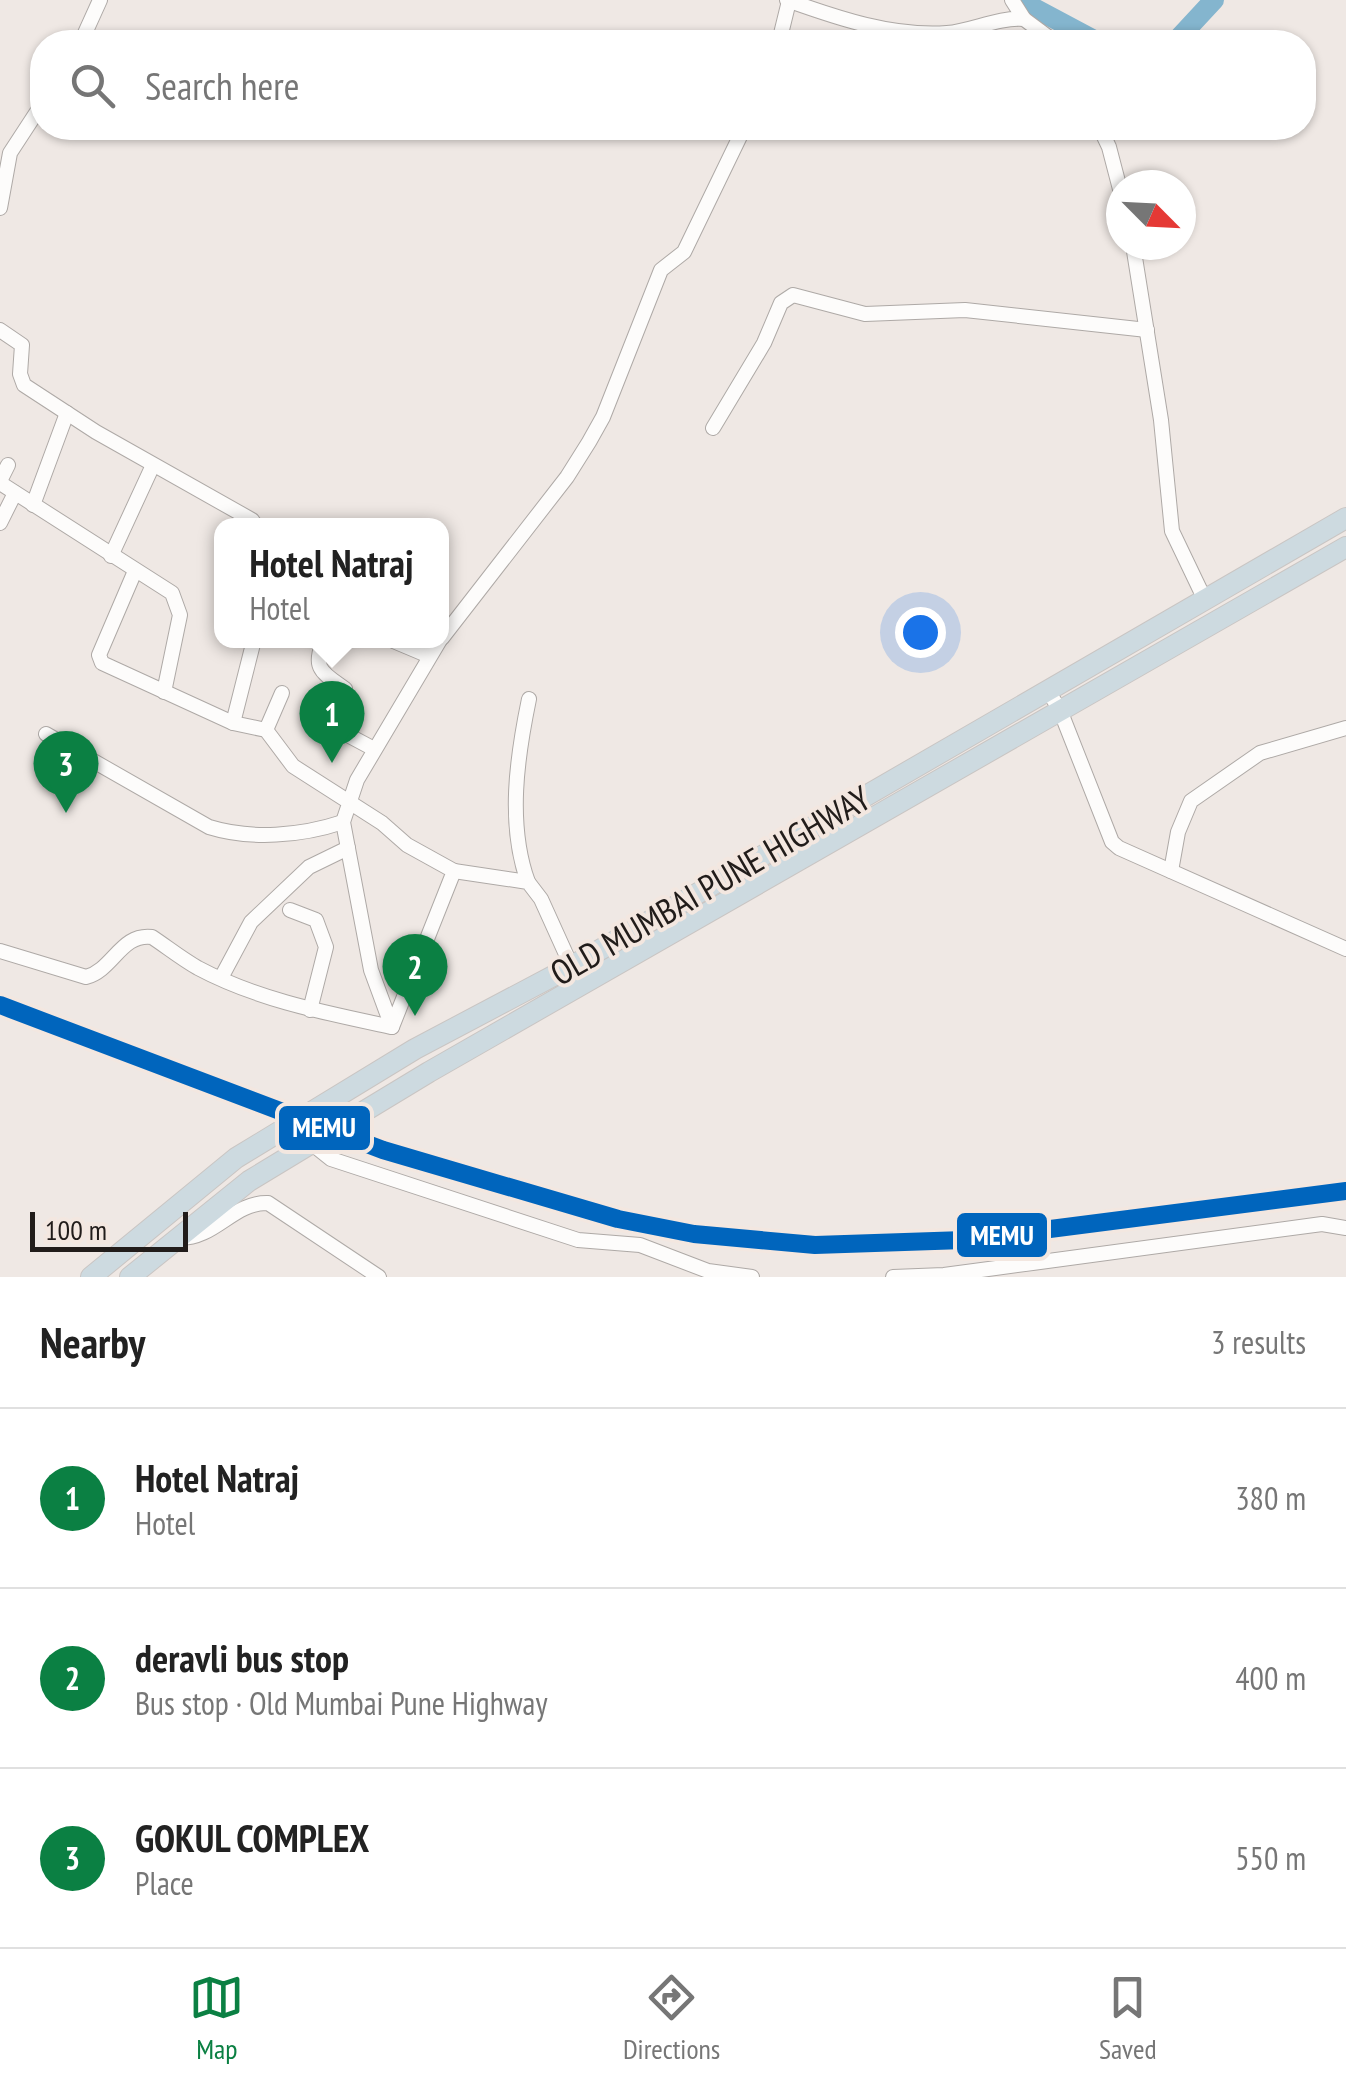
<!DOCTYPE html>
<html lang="en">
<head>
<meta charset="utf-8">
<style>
  :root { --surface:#fff; --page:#f6f6f6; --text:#222; --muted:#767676; --line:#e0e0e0; --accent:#0b8043 }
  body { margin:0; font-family:"PT Sans Narrow",sans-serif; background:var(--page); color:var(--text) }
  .compass { position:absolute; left:1106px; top:170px; width:90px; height:90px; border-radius:50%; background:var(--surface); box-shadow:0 2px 8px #0004; rotate:114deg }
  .scale { position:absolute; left:30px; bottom:25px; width:158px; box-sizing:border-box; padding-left:10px; border:5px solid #211c1a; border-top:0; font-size:28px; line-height:35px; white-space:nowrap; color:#211c1a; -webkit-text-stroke:8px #f3e7e0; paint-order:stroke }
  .you { position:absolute; left:920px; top:632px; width:35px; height:35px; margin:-25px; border:8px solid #fff; border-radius:50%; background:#1a73e8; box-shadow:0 0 0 15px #1a73e833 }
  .badge { display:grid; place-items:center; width:65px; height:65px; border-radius:50%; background:var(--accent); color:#fff; font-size:32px; font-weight:700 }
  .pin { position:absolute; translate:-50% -82px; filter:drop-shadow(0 2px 5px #0008) }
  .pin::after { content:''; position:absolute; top:52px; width:35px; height:30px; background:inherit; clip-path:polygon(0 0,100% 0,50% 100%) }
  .popup { position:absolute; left:214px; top:518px; width:235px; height:130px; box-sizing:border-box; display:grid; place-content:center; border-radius:20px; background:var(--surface); filter:drop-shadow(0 2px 8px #0005); font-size:32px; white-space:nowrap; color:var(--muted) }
  .popup b { font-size:38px; color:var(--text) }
  .popup::after { content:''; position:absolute; left:50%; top:100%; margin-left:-20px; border:20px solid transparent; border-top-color:var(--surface) }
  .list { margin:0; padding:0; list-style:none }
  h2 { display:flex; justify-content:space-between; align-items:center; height:130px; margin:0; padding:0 40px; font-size:42px }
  h2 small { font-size:32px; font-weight:400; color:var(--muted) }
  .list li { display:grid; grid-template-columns:65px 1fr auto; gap:30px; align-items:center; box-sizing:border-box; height:180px; padding:0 40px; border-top:2px solid var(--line) }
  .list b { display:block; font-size:38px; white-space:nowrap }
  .list p { margin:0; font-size:32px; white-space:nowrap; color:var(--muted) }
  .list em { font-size:32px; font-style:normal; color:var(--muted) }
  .icon { flex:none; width:55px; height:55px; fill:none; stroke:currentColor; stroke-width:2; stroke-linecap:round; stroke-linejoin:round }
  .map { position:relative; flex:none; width:1346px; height:1277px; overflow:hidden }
  .search { position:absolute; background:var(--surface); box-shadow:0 2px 8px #0004; left:30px; right:30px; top:30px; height:110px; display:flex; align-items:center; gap:25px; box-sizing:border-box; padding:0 35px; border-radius:40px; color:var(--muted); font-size:38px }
  .sheet { height:670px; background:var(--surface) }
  nav { display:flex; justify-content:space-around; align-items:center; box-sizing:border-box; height:140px; border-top:2px solid var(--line); background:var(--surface); font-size:28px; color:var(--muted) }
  nav a { display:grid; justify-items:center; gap:5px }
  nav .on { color:var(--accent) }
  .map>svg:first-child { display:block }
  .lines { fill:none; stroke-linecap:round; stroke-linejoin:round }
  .river { stroke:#84b5ce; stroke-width:20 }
  .minor-casing { stroke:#aea9a6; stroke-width:16 }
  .highway-casing { stroke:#c9c5c3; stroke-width:22 }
  .minor { stroke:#fdfcfb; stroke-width:14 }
  .highway { stroke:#cddae0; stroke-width:20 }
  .rail-1-casing { stroke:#f3e7e0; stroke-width:25 }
  .rail-1 { stroke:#0065bd; stroke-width:18 }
  .labels { text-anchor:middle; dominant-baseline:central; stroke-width:8; stroke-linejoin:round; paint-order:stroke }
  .street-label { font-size:35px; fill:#211c1a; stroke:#f3e7e0 }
  .line-badge { stroke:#f3e7e0; stroke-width:4 }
  .badge-label { font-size:28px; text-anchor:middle; font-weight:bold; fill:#fff }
</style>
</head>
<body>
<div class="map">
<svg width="1346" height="1277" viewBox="0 0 1346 1277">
  <rect width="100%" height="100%" fill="#efe8e4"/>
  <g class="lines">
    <g class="river">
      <path d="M1019,0l79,42"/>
      <path d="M1175,42l39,-42"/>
    </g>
    <defs>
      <g id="minor">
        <path d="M787,0c50,18 106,37 160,33 25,-2 51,-16 77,-14l31,23"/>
        <path d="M1012,0l12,19"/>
        <path d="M81,42l19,-42"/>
        <path d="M779,42l10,-41"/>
        <path d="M1100,128l9,19 12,46"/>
        <path d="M0,208l10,-55 32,-49"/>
        <path d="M1133,245l28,175 11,111 33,69"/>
        <path d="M0,330l22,15 -2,29 4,11 72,47 156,88 4,6"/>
        <path d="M713,428l51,-85 17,-40 12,-8 72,19 100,-4 182,20"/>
        <path d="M0,481l8,-16"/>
        <path d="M0,483l172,110 8,22 -16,77"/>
        <path d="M33,505l34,-92"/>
        <path d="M0,523l15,-30"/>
        <path d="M111,556l42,-91"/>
        <path d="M135,571l-36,84 3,8 131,60 33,7 27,36 89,57 25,22 47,26 -62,156 -21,-57 -28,-148 14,-42 83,-140"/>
        <path d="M442,638l125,-161 22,-35 14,-25 58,-147 23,-18 60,-124"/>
        <path d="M324,640c-13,29 -1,33 21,49l-7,35 6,9 30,16"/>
        <path d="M391,640l38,16"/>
        <path d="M1048,691l12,19 52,132 7,6 227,101"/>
        <path d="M233,723l21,-83"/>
        <path d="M266,730l16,-37"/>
        <path d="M46,734l163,93c42,13 92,9 134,-5"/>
        <path d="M454,871l74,11 13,17 38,84"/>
        <path d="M1171,871l7,-39 13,-31 69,-48 86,-25"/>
        <path d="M528,882c-21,-58 -11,-125 1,-183"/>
        <path d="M290,910l26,10 10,27 -16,63"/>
        <path d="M0,951l86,26c27,-7 35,-44 66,-40 15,10 30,22 46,31 60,32 128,45 194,59"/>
        <path d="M221,978l30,-56 58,-55 39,-19"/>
        <path d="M311,1143l20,16 247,81 62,5 68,26 44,6"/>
        <path d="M179,1238c36,1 54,-36 89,-35l111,74"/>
        <path d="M893,1277l51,-2 378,-51 24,4"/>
      </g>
      <g id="highway">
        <path d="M91,1277l145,-119 179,-109 157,-83 774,-448"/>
        <path d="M130,1277l119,-96 180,-109 917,-525"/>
      </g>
    </defs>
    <use href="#minor" class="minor-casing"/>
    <use href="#highway" class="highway-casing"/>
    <use href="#minor" class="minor"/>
    <use href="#highway" class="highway"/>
    <defs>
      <path id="rail-1" d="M0,1005l383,145 235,69 76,15 121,11 149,-5 382,-49"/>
    </defs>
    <use href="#rail-1" class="rail-1-casing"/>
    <use href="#rail-1" class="rail-1"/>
  </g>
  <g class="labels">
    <g class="street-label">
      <text transform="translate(710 885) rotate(-30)">OLD MUMBAI PUNE HIGHWAY</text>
    </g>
  </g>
  <g class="line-badge">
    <rect x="277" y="1104" width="95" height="48" rx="10" fill="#0065bd"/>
    <rect x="955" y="1211" width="94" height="48" rx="10" fill="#0065bd"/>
  </g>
  <g class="badge-label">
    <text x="324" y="1137">MEMU</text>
    <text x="1002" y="1245">MEMU</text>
  </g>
</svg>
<svg class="compass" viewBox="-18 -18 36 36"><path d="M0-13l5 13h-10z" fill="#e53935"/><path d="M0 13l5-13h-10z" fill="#767676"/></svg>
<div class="scale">100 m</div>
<div class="you"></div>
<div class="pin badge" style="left:332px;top:763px">1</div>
<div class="popup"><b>Hotel Natraj</b>Hotel</div>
<div class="pin badge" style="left:415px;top:1016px">2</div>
<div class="pin badge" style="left:66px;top:813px">3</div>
<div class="search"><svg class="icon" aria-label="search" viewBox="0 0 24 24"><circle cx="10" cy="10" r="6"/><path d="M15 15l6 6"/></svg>Search here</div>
</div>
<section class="sheet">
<h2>Nearby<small>3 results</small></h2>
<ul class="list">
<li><span class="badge">1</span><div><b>Hotel Natraj</b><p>Hotel</p></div><em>380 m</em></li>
<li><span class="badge">2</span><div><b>deravli bus stop</b><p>Bus stop · Old Mumbai Pune Highway</p></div><em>400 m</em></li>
<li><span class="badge">3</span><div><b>GOKUL COMPLEX</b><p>Place</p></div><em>550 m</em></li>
</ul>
</section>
<nav>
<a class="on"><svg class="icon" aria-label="map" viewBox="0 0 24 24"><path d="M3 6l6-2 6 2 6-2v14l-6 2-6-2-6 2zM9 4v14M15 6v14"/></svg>Map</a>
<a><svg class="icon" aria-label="directions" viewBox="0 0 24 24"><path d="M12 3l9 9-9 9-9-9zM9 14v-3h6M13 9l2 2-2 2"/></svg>Directions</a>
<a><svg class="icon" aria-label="saved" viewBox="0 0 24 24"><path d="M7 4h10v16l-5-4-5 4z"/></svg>Saved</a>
</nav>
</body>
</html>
